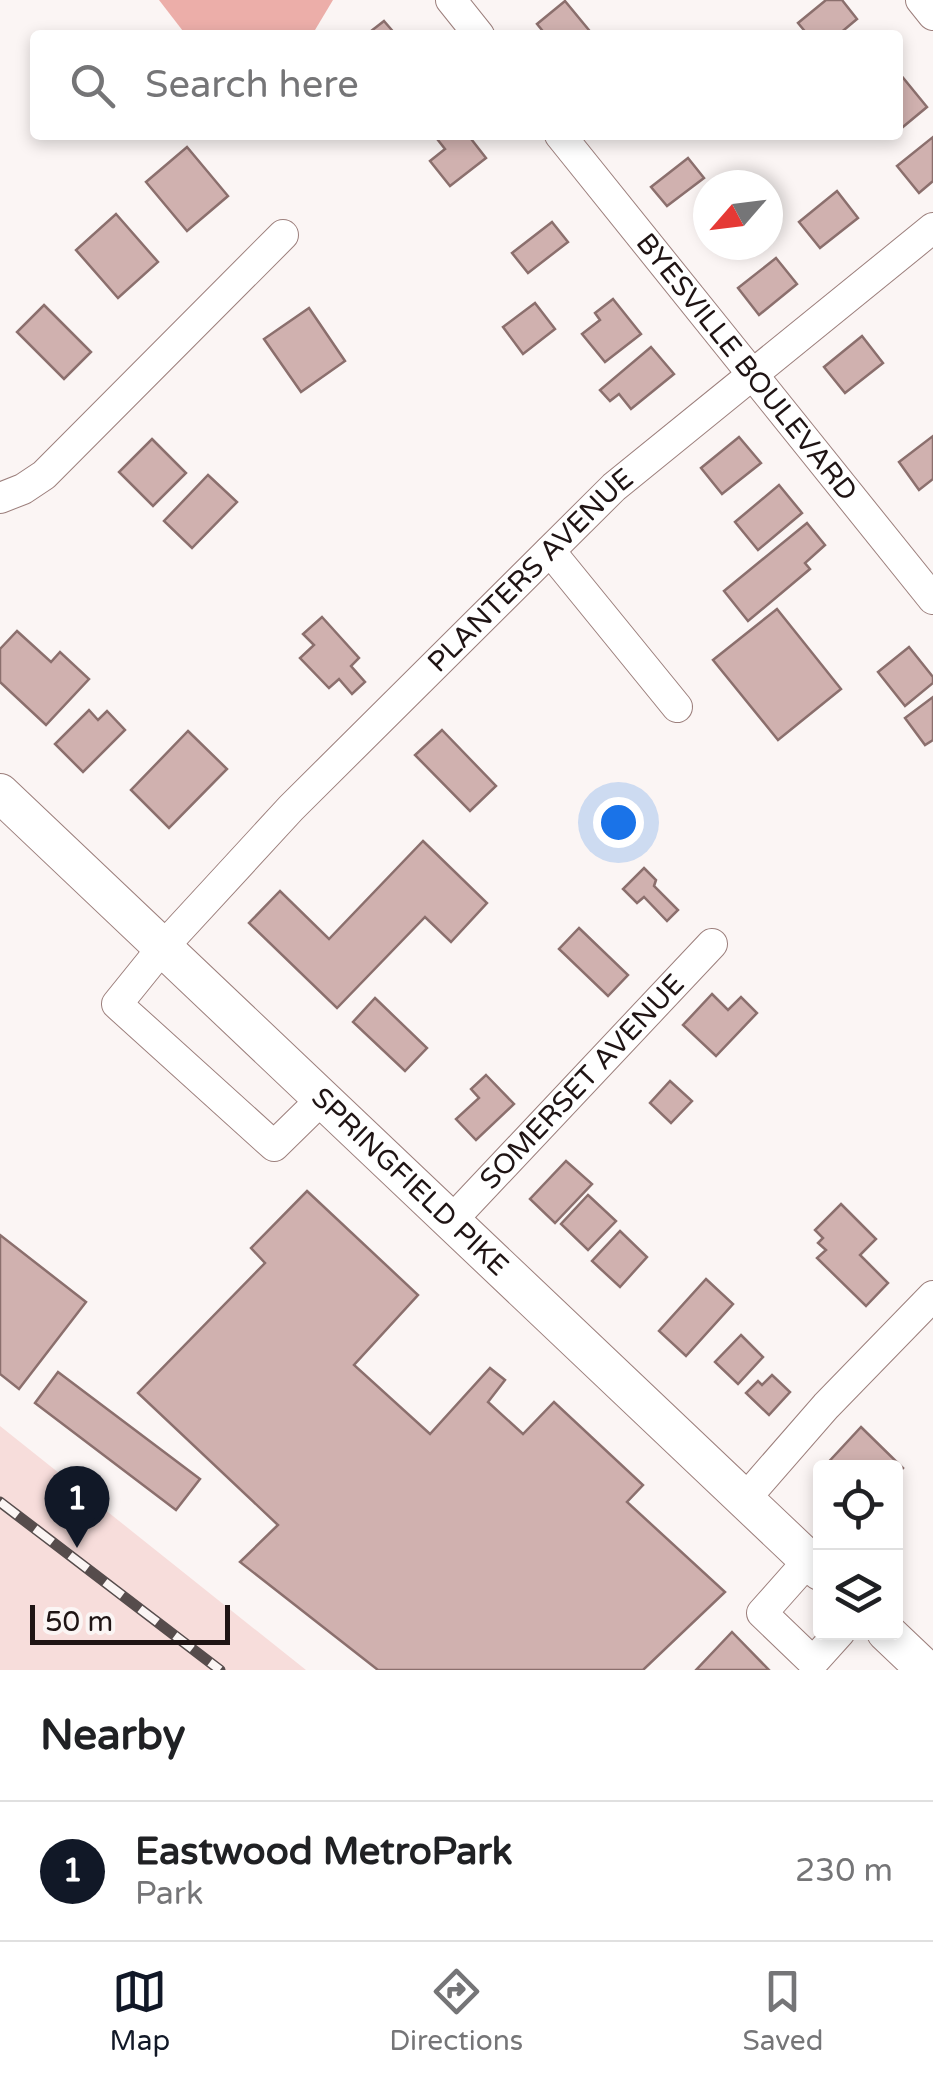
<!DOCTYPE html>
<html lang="en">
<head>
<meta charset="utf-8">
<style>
  :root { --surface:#fff; --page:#f6f6f6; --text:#202124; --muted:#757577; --line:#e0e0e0; --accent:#111827 }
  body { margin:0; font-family:"Varela Round",sans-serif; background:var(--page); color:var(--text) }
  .controls { position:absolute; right:30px; bottom:30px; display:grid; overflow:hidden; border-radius:10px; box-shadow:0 5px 15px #0003 }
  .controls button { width:90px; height:90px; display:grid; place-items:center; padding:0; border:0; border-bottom:2px solid var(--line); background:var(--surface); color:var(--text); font:50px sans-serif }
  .compass { position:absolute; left:693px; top:170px; width:90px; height:90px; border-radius:50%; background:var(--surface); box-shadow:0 5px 15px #0003; rotate:242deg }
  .scale { position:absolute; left:30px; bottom:25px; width:200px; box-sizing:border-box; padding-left:10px; border:5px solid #1f1414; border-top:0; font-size:28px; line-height:35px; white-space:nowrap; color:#1f1414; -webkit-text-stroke:8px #fbf5f4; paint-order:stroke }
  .you { position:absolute; left:618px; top:822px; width:35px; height:35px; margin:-25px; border:8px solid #fff; border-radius:50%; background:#1a73e8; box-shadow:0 0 0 15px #1a73e833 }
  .badge { display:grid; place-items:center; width:65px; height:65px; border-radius:50%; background:var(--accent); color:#fff; font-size:32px; font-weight:700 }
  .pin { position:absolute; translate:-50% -82px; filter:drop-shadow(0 2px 5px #0008) }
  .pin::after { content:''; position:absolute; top:52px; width:35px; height:30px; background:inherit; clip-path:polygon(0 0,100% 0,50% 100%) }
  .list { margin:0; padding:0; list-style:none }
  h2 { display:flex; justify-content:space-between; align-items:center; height:130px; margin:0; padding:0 40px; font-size:42px }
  h2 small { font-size:32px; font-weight:400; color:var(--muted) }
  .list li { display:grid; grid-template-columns:65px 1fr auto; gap:30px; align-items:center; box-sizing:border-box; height:140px; padding:0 40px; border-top:2px solid var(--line) }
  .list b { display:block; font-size:38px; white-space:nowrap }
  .list p { margin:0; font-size:32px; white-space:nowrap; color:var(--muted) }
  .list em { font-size:32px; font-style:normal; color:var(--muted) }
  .icon { flex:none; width:55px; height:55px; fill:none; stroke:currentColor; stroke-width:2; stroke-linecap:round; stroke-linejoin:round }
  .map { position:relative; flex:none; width:933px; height:1670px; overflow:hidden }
  .search { position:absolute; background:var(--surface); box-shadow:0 5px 15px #0003; left:30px; right:30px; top:30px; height:110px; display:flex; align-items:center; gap:25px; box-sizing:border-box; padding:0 35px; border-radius:10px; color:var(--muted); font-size:38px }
  .sheet { height:270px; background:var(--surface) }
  nav { display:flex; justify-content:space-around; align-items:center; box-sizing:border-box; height:140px; border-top:2px solid var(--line); background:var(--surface); font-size:28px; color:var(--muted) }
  nav a { display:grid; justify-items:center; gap:5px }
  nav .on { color:var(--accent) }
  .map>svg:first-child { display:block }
  .green { fill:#f7dddb }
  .forest { fill:#ecaea9 }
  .building { fill:#d0b1af; stroke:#8b6f6d; stroke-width:2.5 }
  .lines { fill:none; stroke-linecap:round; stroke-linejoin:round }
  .minor-casing { stroke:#9c7f7c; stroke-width:32 }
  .major-casing { stroke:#9c7f7c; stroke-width:40 }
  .minor { stroke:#fff; stroke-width:30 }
  .major { stroke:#fff; stroke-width:38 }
  .rail-casing { stroke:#564c4c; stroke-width:11 }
  .rail { stroke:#fbf5f4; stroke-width:8; stroke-dasharray:22; stroke-linecap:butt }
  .labels { text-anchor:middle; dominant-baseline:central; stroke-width:8; stroke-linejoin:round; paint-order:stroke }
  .street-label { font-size:28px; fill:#1f1414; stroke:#fbf5f4 }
</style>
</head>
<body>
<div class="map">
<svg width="933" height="1670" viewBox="0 0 933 1670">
  <rect width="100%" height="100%" fill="#fbf5f4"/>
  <path class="green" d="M0,1425v1l306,244h-306z"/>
  <path class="forest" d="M159,0h174l-21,35h-126z"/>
  <g class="building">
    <path d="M826,0h16l15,19 -19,16h-30l-10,-12z"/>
    <path d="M565,1l28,34h-47l-9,-11z"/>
    <path d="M384,21l12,14h-30z"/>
    <path d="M900,74l27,33 -29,24v-55z"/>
    <path d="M434,135h34l18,23 -36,28 -20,-25 15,-12z"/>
    <path d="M933,137v44l-14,12 -22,-27z"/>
    <path d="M187,147l41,49 -41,35 -41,-49z"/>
    <path d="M688,158l16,20 -37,28 -16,-19z"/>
    <path d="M837,191l21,27 -38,30 -21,-26z"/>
    <path d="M116,214l42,48 -40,36 -42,-48z"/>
    <path d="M552,222l16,20 -40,31 -16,-20z"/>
    <path d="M776,258l21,26 -38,31 -21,-27z"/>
    <path d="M613,299l28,35 -36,28 -23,-28 18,-14 -5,-7z"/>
    <path d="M535,303l20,26 -32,25 -20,-27z"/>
    <path d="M44,305l47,47 -27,27 -47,-47z"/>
    <path d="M309,308l36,53 -44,31 -37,-53z"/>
    <path d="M862,336l21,27 -38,30 -21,-26z"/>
    <path d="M651,347l23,27 -43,35 -12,-15 -9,7 -10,-11z"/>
    <path d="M933,436v43l-14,11 -20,-28z"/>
    <path d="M739,437l22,26 -39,31 -21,-26z"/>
    <path d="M152,439l34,34 -33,33 -34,-34z"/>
    <path d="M208,475l29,27 -45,46 -28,-27z"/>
    <path d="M779,485l23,28 -44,37 -23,-28z"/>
    <path d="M807,523l18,22 -20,18 5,6 -62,52 -24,-30z"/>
    <path d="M777,609l64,80 -63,51 -65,-80z"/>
    <path d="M322,617l37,41 -8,8 14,16 -13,12 -13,-15 -10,9 -29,-30 14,-13 -11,-11z"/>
    <path d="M17,631l34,31 9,-10 29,27 -43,46 -46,-43v-33z"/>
    <path d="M909,647l24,30v6l-28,23 -27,-34z"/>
    <path d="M933,697v43l-8,5 -20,-27z"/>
    <path d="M89,710l9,10 9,-9 18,19 -42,42 -28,-28z"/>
    <path d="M442,730l54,56 -26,25 -55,-56z"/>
    <path d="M188,731l39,38 -58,59 -38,-38z"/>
    <path d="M423,841l64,62 -36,39 -26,-25 -88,91 -88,-85 31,-32 49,48z"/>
    <path d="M644,868l12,12 -2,6 24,24 -11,11 -23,-24 -7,6 -14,-14z"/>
    <path d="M579,928l49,47 -20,21 -49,-47z"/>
    <path d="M712,994l16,16 13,-13 16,16 -41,43 -33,-31z"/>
    <path d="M375,998l52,50 -22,23 -52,-49z"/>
    <path d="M486,1075l28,29 -38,36 -20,-21 23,-21 -8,-9z"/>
    <path d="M670,1081l22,20 -21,22 -21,-20z"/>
    <path d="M566,1161l26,23 -37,39 -25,-24z"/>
    <path d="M307,1191l111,104 -64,70 76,69 60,-66 15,12 -17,22 35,32 31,-32 89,83 -16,17 98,90 -82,78h-265l-138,-108 38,-37 -140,-132 127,-130 -14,-15z"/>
    <path d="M588,1195l28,26 -28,29 -27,-26z"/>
    <path d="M841,1204l35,35 -16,16 28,28 -22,23 -49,-48 9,-8 -8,-7 5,-5 -8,-8z"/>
    <path d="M620,1231l27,26 -27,30 -28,-26z"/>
    <path d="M0,1235l86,67 -67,87 -19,-15z"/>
    <path d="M706,1279l27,25 -47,52 -27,-25z"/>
    <path d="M741,1335l22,22 -25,27 -23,-22z"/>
    <path d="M58,1372l142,107 -24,31 -141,-107z"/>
    <path d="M772,1375l18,17 -21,23 -23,-22 12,-12 4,4z"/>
    <path d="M861,1427l42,41 -7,8v-8h-73z"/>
    <path d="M732,1632l37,38h-73z"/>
  </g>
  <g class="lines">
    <defs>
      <g id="minor">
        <path d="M451,0l28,35"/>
        <path d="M921,0l12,15"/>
        <path id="s1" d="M560,135l373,464"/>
        <path d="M0,498l23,-9 21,-14 239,-240"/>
        <path d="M550,551l127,156"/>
        <path id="s2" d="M323,1098l-49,48 -157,-142 46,-57 128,-139 323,-321 319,-259"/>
        <path id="s3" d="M452,1220l260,-276"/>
        <path d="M745,1499l81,-93 107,-110"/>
        <path d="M809,1560l-47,53 51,49 27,-30"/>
      </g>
      <g id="major">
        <path id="s4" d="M0,793l820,778"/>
        <path d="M886,1632l40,38"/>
      </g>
    </defs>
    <use href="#minor" class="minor-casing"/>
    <use href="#major" class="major-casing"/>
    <use href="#minor" class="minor"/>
    <use href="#major" class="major"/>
    <defs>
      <path id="rail" d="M0,1502l220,168"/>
    </defs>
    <use href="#rail" class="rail-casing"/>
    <use href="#rail" class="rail"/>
  </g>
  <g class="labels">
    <g class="street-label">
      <text stroke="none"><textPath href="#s1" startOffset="298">BYESVILLE BOULEVARD</textPath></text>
      <text stroke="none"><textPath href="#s2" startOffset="880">PLANTERS AVENUE</textPath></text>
      <text stroke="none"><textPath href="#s3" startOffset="190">SOMERSET AVENUE</textPath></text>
      <text stroke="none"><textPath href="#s4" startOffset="565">SPRINGFIELD PIKE</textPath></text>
    </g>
  </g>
</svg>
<div class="controls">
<button><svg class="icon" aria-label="locate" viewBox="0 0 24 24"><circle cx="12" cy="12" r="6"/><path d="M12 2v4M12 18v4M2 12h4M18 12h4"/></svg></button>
<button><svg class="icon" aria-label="layers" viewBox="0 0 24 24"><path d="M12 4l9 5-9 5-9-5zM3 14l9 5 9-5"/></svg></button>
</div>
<svg class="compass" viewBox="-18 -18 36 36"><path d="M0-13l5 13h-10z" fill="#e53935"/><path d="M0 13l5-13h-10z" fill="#757577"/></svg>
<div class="scale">50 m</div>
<div class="you"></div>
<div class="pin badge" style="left:77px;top:1548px">1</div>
<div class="search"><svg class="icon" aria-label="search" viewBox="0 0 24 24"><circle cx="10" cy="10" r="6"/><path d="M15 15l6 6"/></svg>Search here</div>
</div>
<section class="sheet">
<h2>Nearby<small></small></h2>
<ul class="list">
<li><span class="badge">1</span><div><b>Eastwood MetroPark</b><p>Park</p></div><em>230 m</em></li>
</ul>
</section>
<nav>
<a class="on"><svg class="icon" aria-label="map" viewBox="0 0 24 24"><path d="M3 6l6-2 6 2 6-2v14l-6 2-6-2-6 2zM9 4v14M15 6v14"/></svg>Map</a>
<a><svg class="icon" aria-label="directions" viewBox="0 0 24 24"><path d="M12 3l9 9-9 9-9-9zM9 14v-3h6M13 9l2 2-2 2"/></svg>Directions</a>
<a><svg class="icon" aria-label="saved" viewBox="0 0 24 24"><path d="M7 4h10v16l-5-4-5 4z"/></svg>Saved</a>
</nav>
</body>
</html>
